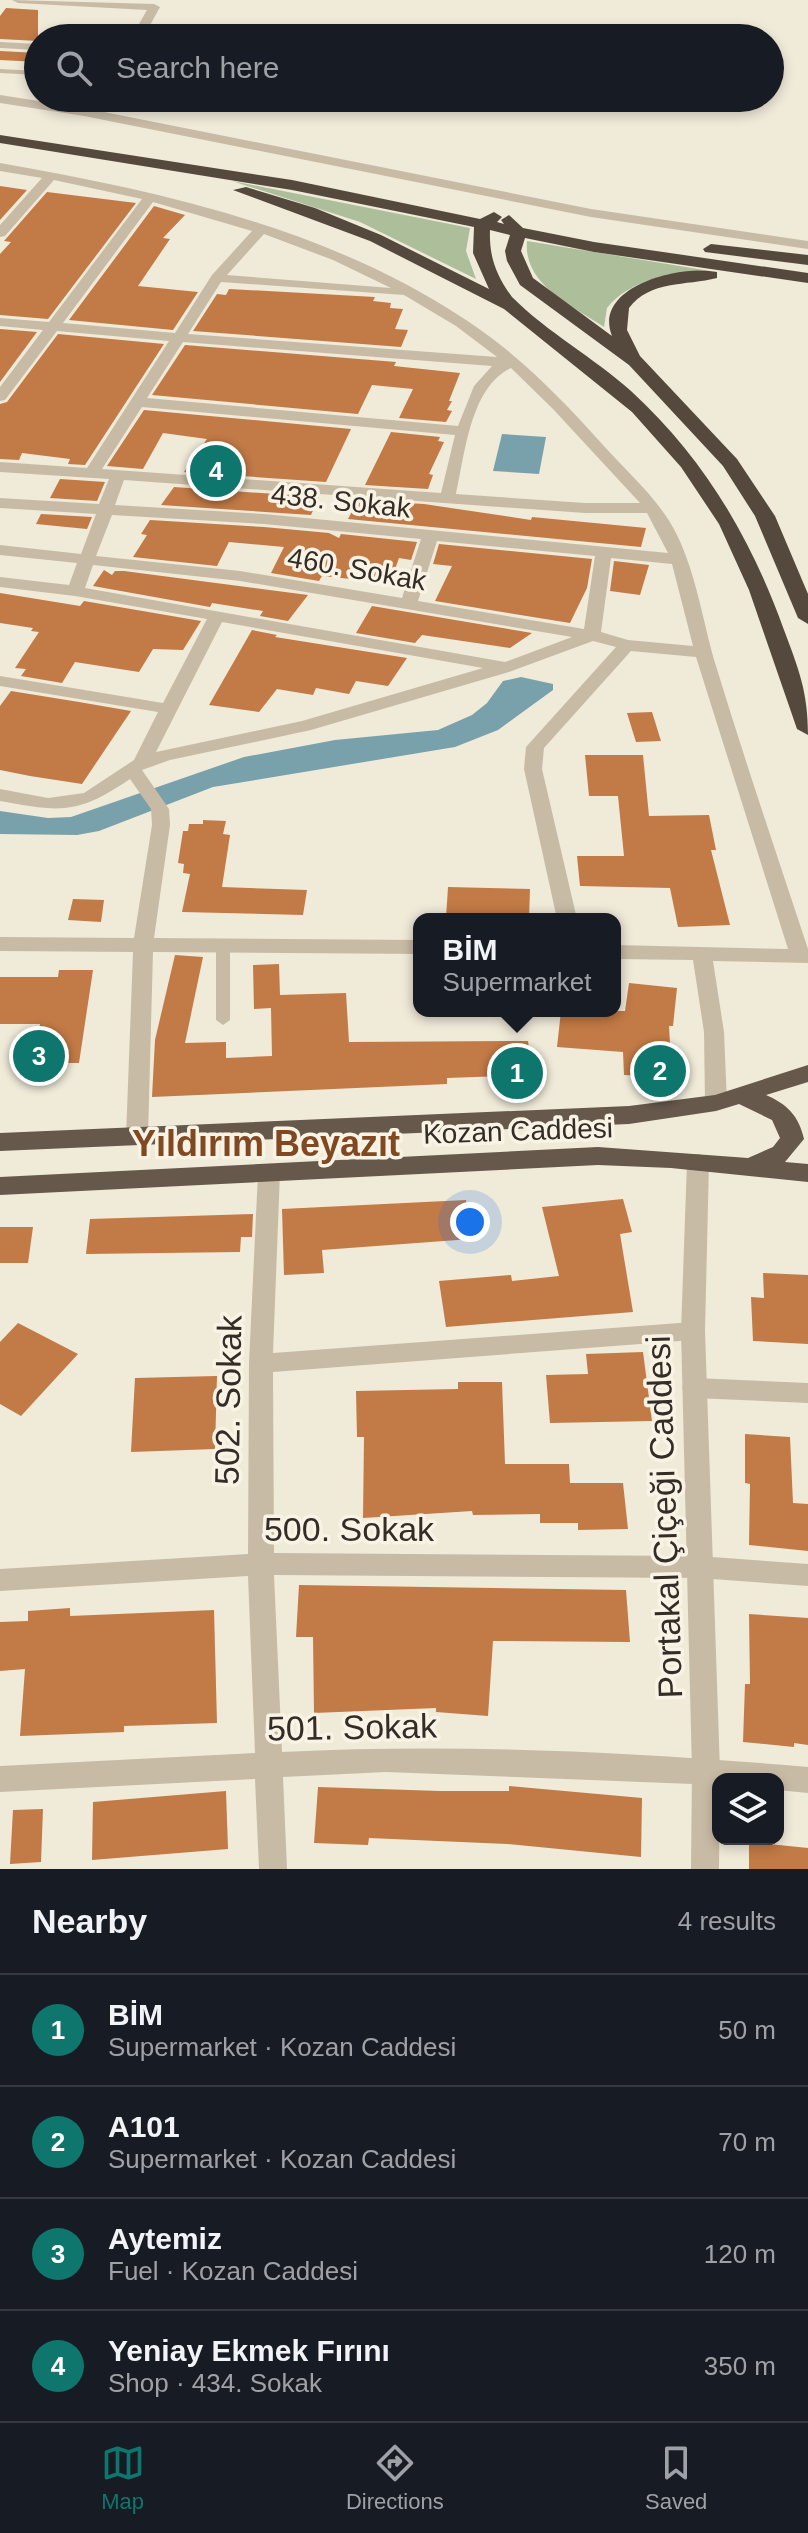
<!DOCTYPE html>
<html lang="en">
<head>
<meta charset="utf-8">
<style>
  :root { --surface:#171b24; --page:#20242c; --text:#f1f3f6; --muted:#9ea1a6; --line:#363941; --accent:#0f766e }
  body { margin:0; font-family:Helvetica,sans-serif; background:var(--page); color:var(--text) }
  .controls { position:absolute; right:24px; bottom:24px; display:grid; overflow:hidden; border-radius:16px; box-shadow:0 4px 12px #0003 }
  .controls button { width:72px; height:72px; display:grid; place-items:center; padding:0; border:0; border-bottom:2px solid var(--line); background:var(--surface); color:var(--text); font:40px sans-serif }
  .you { position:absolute; left:470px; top:1222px; width:28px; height:28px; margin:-20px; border:6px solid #fff; border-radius:50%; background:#1a73e8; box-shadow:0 0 0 12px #1a73e833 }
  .badge { display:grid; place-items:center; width:52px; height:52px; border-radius:50%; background:var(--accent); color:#fff; font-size:26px; font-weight:700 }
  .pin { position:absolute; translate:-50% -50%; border:4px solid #fff; box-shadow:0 2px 8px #0006 }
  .popup { position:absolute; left:413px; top:913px; width:208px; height:104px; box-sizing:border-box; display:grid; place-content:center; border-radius:16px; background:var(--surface); filter:drop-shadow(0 2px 6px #0005); font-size:26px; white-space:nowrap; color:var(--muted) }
  .popup b { font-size:30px; color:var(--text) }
  .popup::after { content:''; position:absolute; left:50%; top:100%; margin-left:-16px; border:16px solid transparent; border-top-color:var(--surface) }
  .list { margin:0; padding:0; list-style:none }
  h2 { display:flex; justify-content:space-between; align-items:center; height:104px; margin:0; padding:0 32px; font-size:34px }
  h2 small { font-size:26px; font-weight:400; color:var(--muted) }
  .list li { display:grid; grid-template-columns:52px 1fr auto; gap:24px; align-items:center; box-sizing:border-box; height:112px; padding:0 32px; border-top:2px solid var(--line) }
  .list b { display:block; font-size:30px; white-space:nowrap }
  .list p { margin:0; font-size:26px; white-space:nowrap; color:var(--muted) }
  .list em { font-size:26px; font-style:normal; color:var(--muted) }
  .icon { flex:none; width:44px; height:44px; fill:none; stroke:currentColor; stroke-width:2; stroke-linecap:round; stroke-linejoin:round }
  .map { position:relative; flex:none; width:808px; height:1869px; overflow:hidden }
  .search { position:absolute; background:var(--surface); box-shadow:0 4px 12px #0003; left:24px; right:24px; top:24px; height:88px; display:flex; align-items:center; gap:20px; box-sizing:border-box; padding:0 28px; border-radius:44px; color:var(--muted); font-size:30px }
  .sheet { height:552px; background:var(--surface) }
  nav { display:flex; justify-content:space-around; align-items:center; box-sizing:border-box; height:112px; border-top:2px solid var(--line); background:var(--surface); font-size:22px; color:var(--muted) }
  nav a { display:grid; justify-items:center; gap:4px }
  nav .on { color:var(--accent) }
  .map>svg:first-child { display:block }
  .green { fill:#acbf9a }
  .water { fill:#79a1ac }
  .building { fill:#c27a46 }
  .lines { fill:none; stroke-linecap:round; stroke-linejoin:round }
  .service { fill:#c8bba6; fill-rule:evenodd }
  .minor { fill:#c8bba6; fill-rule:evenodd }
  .tertiary { fill:#c8bba6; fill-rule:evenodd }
  .trunk { fill:#66584b; fill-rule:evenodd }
  .motorway { fill:#55493e; fill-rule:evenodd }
  .labels { text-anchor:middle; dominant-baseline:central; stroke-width:7; stroke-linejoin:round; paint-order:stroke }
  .street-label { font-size:28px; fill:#342d27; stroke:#f8f3e5 }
  .near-street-label { font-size:34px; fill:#342d27; stroke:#f8f3e5 }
  .district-label { font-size:36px; font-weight:bold; fill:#804922; stroke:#f8f3e5 }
</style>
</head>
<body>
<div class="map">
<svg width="808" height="1869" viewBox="0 0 808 1869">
  <rect width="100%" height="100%" fill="#f0ead9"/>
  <g class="green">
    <path d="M232,181l238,47 -4,23 10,28 -116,-57z"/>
    <path d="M527,241l177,29c-34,4 -74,9 -97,38l-3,19c-31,-21 -81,-42 -77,-86z"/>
  </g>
  <g class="water">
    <path d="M502,434l44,3 -7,37 -46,-3z"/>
    <path d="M521,677l32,7v6l-55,40 -43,17 -242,40 -114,44 -22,4 -77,-1v-23l48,7 23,-1 173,-60 91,-17 103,-10 34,-15 15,-12 16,-22z"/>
  </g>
  <g class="building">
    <path d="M6,8l32,2v31l-38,-2v-23z"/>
    <path d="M0,51l38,2v9l-38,-2z"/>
    <path d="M0,186l27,4 -27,30z"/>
    <path d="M47,192l89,11 -88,116 -48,-4v-61l11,-12 -7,-1z"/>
    <path d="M154,206l31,9 -22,23 7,1 -32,47 60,6 -25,38 -104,-10z"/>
    <path d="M229,289l146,8 -2,4 18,2 -1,5 13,1 -8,20 13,1 -7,17 -208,-16 24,-37 9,1z"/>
    <path d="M0,329l37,3 -37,50z"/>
    <path d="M58,334l106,10 -79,121 -17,-1 2,-5 -48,-6 -3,7 -19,-1v-55l7,-2z"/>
    <path d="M185,345l211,17 -2,4 66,7 -11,28h3l-5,9 5,1 -6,11 -47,-4 14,-29 -41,-4 -14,29 -206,-19z"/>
    <path d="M144,410l207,19 -25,53 -142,-10 23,-33 -44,-6 -20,36 -36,-3z"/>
    <path d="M391,432l49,5 -2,4 6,1 -15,32 4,1 -5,14 -63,-4z"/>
    <path d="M60,479l45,3 -8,19 -47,-3z"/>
    <path d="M174,487l145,10 -8,18 -150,-10z"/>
    <path d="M358,500l66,4 107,16 1,-3 114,11 -5,19 -293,-28z"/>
    <path d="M41,514l51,3 -5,12 -51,-5z"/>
    <path d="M150,520l114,7 65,6 10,5 2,-4 76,8 -6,18 -12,-2 -9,25 -68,-7 -3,5 -48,-8 13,-26 -55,-5 -12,24 -84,-9 14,-22 -6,-1z"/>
    <path d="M439,544l153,15 -5,29 -17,35 -135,-22 17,-35 -19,-2z"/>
    <path d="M614,561l35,4 -9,30 -30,-4z"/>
    <path d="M104,570l8,5 3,-4h9l184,24 -20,26 -28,-5 3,-5 -51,-8 -2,4 -117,-21z"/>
    <path d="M0,593l80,13 4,-5 117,20 -18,29 -30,-1 -14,23 -64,-10 -13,21 -41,-7 5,-7 -11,-1 24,-36 -8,-1 2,-3 -33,-5z"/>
    <path d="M372,606l160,27 -22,15 -88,-13 -7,8 -59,-10z"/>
    <path d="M252,630l25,5 -2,2 132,21 -19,28 -32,-5 -7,13 -33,-6 -3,7 -36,-6 -18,23 -50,-7z"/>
    <path d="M11,691l68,11 52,9 -49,73 -52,-8 -30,-6v-64z"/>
    <path d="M652,712l9,29 -25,1 -9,-29z"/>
    <path d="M585,755h58l6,61 60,-1 7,35h-5l19,75 -52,2 -8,-39 -90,-2 -3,-30h47l-6,-60h-29z"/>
    <path d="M203,820l23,1 -3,13 7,1 -8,52 85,3 -4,25 -121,-3 8,-38 -7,-1 1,-9 -6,-1 5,-32h5l1,-7h14z"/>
    <path d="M448,887l82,2 -1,30 -83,-1z"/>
    <path d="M73,899l31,1 -3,22 -33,-2z"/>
    <path d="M175,955l28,2 -18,86 41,-1v16l46,-2 -1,-48 -17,1 -1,-44 26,-1 1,31 66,-2 3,49 179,-1 5,34 -86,3v6l-295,13 3,-57z"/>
    <path d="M59,970h34l-14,93h-46l7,-39h-40v-47h58z"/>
    <path d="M629,983l48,5 -4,38h-4l3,51 -48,-2 -1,-23 -66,-5 4,-36h64z"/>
    <path d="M623,1199l9,33 -12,2 13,78 -187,15 -7,-46 72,-6 1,6 47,-5 -17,-69z"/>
    <path d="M466,1200l5,39 -149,11 2,23 -40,2 -2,-66z"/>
    <path d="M253,1214l-1,23h-11l-1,15 -154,2 4,-35z"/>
    <path d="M0,1227h33l-5,36h-28z"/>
    <path d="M763,1273l45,2v69l-55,-3 -2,-44 13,1z"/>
    <path d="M18,1323l60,31 -57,62 -21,-12v-62z"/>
    <path d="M643,1352l9,69 -102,2 -4,-48 42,-1 -2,-20z"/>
    <path d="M217,1376l-2,73 -84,3 4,-74z"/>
    <path d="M458,1382h44l3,82h64l1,19h53l5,46 -50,1v-7h-38v-9l-67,1 -1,-4 -109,7 1,-81h-7l-1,-46 102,-2z"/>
    <path d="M745,1434l45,3 3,66 15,1v47l-59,-6 1,-61 -5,-1z"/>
    <path d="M299,1585l327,5 4,52 -137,-1 -5,75 -52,-4v-4l-122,5 -1,-76h-17z"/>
    <path d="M70,1608v8l144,-6 3,113 -93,3v6l-104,4 5,-67 -25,2v-49l28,-1v-10z"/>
    <path d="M749,1614l59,4v127l-14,-2v4l-51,-5 2,-58h5z"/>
    <path d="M509,1786l133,12 -1,59 -134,-13 -138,-6 -1,7 -54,-2 4,-56 122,4h69z"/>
    <path d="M226,1791l2,58 -136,11 1,-58z"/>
    <path d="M43,1809l-2,53 -31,2 3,-54z"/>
    <path d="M749,1842l59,6v21h-59z"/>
  </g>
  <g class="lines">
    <g class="service">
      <path d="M0,69l38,2v4l-38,-2z"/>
      <path d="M78,98h13l5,3 -4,3z"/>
      <path d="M223,940l7,5v75l-7,5 -7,-5v-75z"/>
    </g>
    <g class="minor">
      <path d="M12,0l142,4 6,3 -17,31h-12l16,-28 -129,-7z"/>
      <path d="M0,42l38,2v6l-38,-2z"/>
      <path d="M0,95l84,13 507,101 217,32v8l-217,-32 -507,-101 -84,-13z"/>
      <path d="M0,163c159,28 328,65 466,157 52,34 95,78 137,125 26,29 57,55 74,90 20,41 26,88 39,131 29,95 61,189 92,283v14l-95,-2 11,71 3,71 -3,5h-16l-3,-5 -1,-71 -11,-72 -78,-1v-14l173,4 -92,-292 -65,-6 -87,97 -2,21 35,150h-20l-33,-150 2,-22 90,-100 -23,-6 -84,31 -198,58 -141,30 -28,10 27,39 1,16 -16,113 265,2v14l-266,-2 -5,185 -3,6h-16l-3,-6 7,-185 -133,-1v-14l134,1 18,-113 -1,-16 -21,-30c-53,36 -69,33 -130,22v-12l48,9 36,-5 50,-33 24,-48 -158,-26v-10l163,27 44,-84 -132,-23 -75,-9v-10l69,8 8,-22 -77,-8v-10l81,9 15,-40 -96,-6v-10l99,6 10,-25 -109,-7v-10l87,6 82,-127 -112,-10 -52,69 -5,1v-14l43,-57 -43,-4v-8l49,4 93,-123 -88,-19 -49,56 -5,1v-12l42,-47 -42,-7zM153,202l99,29 -40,44 -37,58 -112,-10zM264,234l69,26 58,28 -164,-13zM221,282l183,13 52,31 41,31 -309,-23zM183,342l309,24 -18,20 -16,40 -311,-28zM511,368l42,41 87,94h-55l-129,-9c9,-39 14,-107 55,-126zM142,407l313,28 -14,58 -339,-24zM124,480l461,33h62l21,40 -404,-39 -149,-9zM112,515l152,9 157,15 -19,59 -162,-27 -144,-15zM437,541l158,15 -11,73 -166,-28zM611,558l61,6 21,82 -65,-6 -27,-8zM93,565l147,16 332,56 -67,25 -420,-74zM222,622l261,46 -181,53 -146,31z"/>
      <path d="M269,1165l8,2 3,6 -7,180 420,-31 8,2 4,7 -4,7 -8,2 -420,32 1,181 424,3 110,8v22l-110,-8 -424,-3 8,177c175,-9 352,0 526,15v26l-30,-3v-11h-60v6l-332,-13 -103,5 4,92h-28l-4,-90 -255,13v-26l255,-13 -7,-177 -248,15v-22l248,-15 1,-191 9,-190 3,-6z"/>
      <path d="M694,1378l114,5v20l-114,-5 -9,-3 -3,-7 3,-7z"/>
    </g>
    <path class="tertiary" d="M698,1154l8,2 3,6 -4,169 15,440 -1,98h-28l1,-98 -11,-440 6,-169 3,-6z"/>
    <path class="trunk" d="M808,1065v17l-42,13c21,9 33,21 38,44l-19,23 23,2v18l-137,-14 -73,-3 -598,30v-18l598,-30 150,11 25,-11 7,-9 -8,-18 -33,-16 -23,7 -87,13 -629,27v-18l629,-27 86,-11z"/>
    <g class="motorway">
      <path d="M0,135l292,45 188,39 14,-7 8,5 -5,5 7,2 -3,-4 8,-5 14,13 71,14 214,31v10l-214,-31 -69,-14 -4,13 12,27 79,58c-20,-50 70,-72 105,-64v6c-31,8 -67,2 -88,30l-2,22 13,26 97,103 38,57 33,78v30l-10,-6 -43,-102 -32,-50 -94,-101 -109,-80 -13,-24 -2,-10 5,-16 -20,-5c-1,27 6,45 22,67 36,36 81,60 119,94 73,67 120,147 153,239 15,40 24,62 24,105l-11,-6 -48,-139 -30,-66 -38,-57 -49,-55 -128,-103 -134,-68 -137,-51 13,-3 69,21 66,27 108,54 -16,-36 1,-26 -182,-37 -292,-47z"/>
      <path d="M711,244l97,11v10l-103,-13 -2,-3z"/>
    </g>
  </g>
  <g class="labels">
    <g class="street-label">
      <text transform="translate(341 501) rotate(6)">438. Sokak</text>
      <text transform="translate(357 569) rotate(10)">460. Sokak</text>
      <text transform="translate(518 1131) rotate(-2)">Kozan Caddesi</text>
    </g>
    <g class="near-street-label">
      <text transform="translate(228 1400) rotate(-89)">502. Sokak</text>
      <text transform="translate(664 1517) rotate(-92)">Portakal Çiçeği Caddesi</text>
      <text x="349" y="1529">500. Sokak</text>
      <text transform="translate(352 1727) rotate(-1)">501. Sokak</text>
    </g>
    <g class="district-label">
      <text x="266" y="1143">Yıldırım Beyazıt</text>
    </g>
  </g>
</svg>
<div class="controls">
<button><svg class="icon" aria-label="layers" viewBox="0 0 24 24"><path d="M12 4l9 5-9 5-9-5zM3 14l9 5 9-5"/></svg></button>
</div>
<div class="you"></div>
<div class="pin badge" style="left:517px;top:1073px">1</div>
<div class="popup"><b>BİM</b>Supermarket</div>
<div class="pin badge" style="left:660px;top:1071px">2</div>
<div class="pin badge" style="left:39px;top:1056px">3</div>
<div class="pin badge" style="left:216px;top:471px">4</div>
<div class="search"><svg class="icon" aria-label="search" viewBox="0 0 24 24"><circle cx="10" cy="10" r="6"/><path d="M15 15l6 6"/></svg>Search here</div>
</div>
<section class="sheet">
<h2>Nearby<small>4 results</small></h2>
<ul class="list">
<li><span class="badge">1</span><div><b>BİM</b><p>Supermarket · Kozan Caddesi</p></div><em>50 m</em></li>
<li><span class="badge">2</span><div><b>A101</b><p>Supermarket · Kozan Caddesi</p></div><em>70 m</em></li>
<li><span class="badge">3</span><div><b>Aytemiz</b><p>Fuel · Kozan Caddesi</p></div><em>120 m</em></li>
<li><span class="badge">4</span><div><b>Yeniay Ekmek Fırını</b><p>Shop · 434. Sokak</p></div><em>350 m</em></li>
</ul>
</section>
<nav>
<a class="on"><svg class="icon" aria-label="map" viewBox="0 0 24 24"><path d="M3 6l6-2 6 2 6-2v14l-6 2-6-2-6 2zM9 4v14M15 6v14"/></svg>Map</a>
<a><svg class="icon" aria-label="directions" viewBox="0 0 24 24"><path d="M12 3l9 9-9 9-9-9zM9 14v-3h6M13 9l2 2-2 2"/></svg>Directions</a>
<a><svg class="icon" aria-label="saved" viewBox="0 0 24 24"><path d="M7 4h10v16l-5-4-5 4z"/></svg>Saved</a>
</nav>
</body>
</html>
